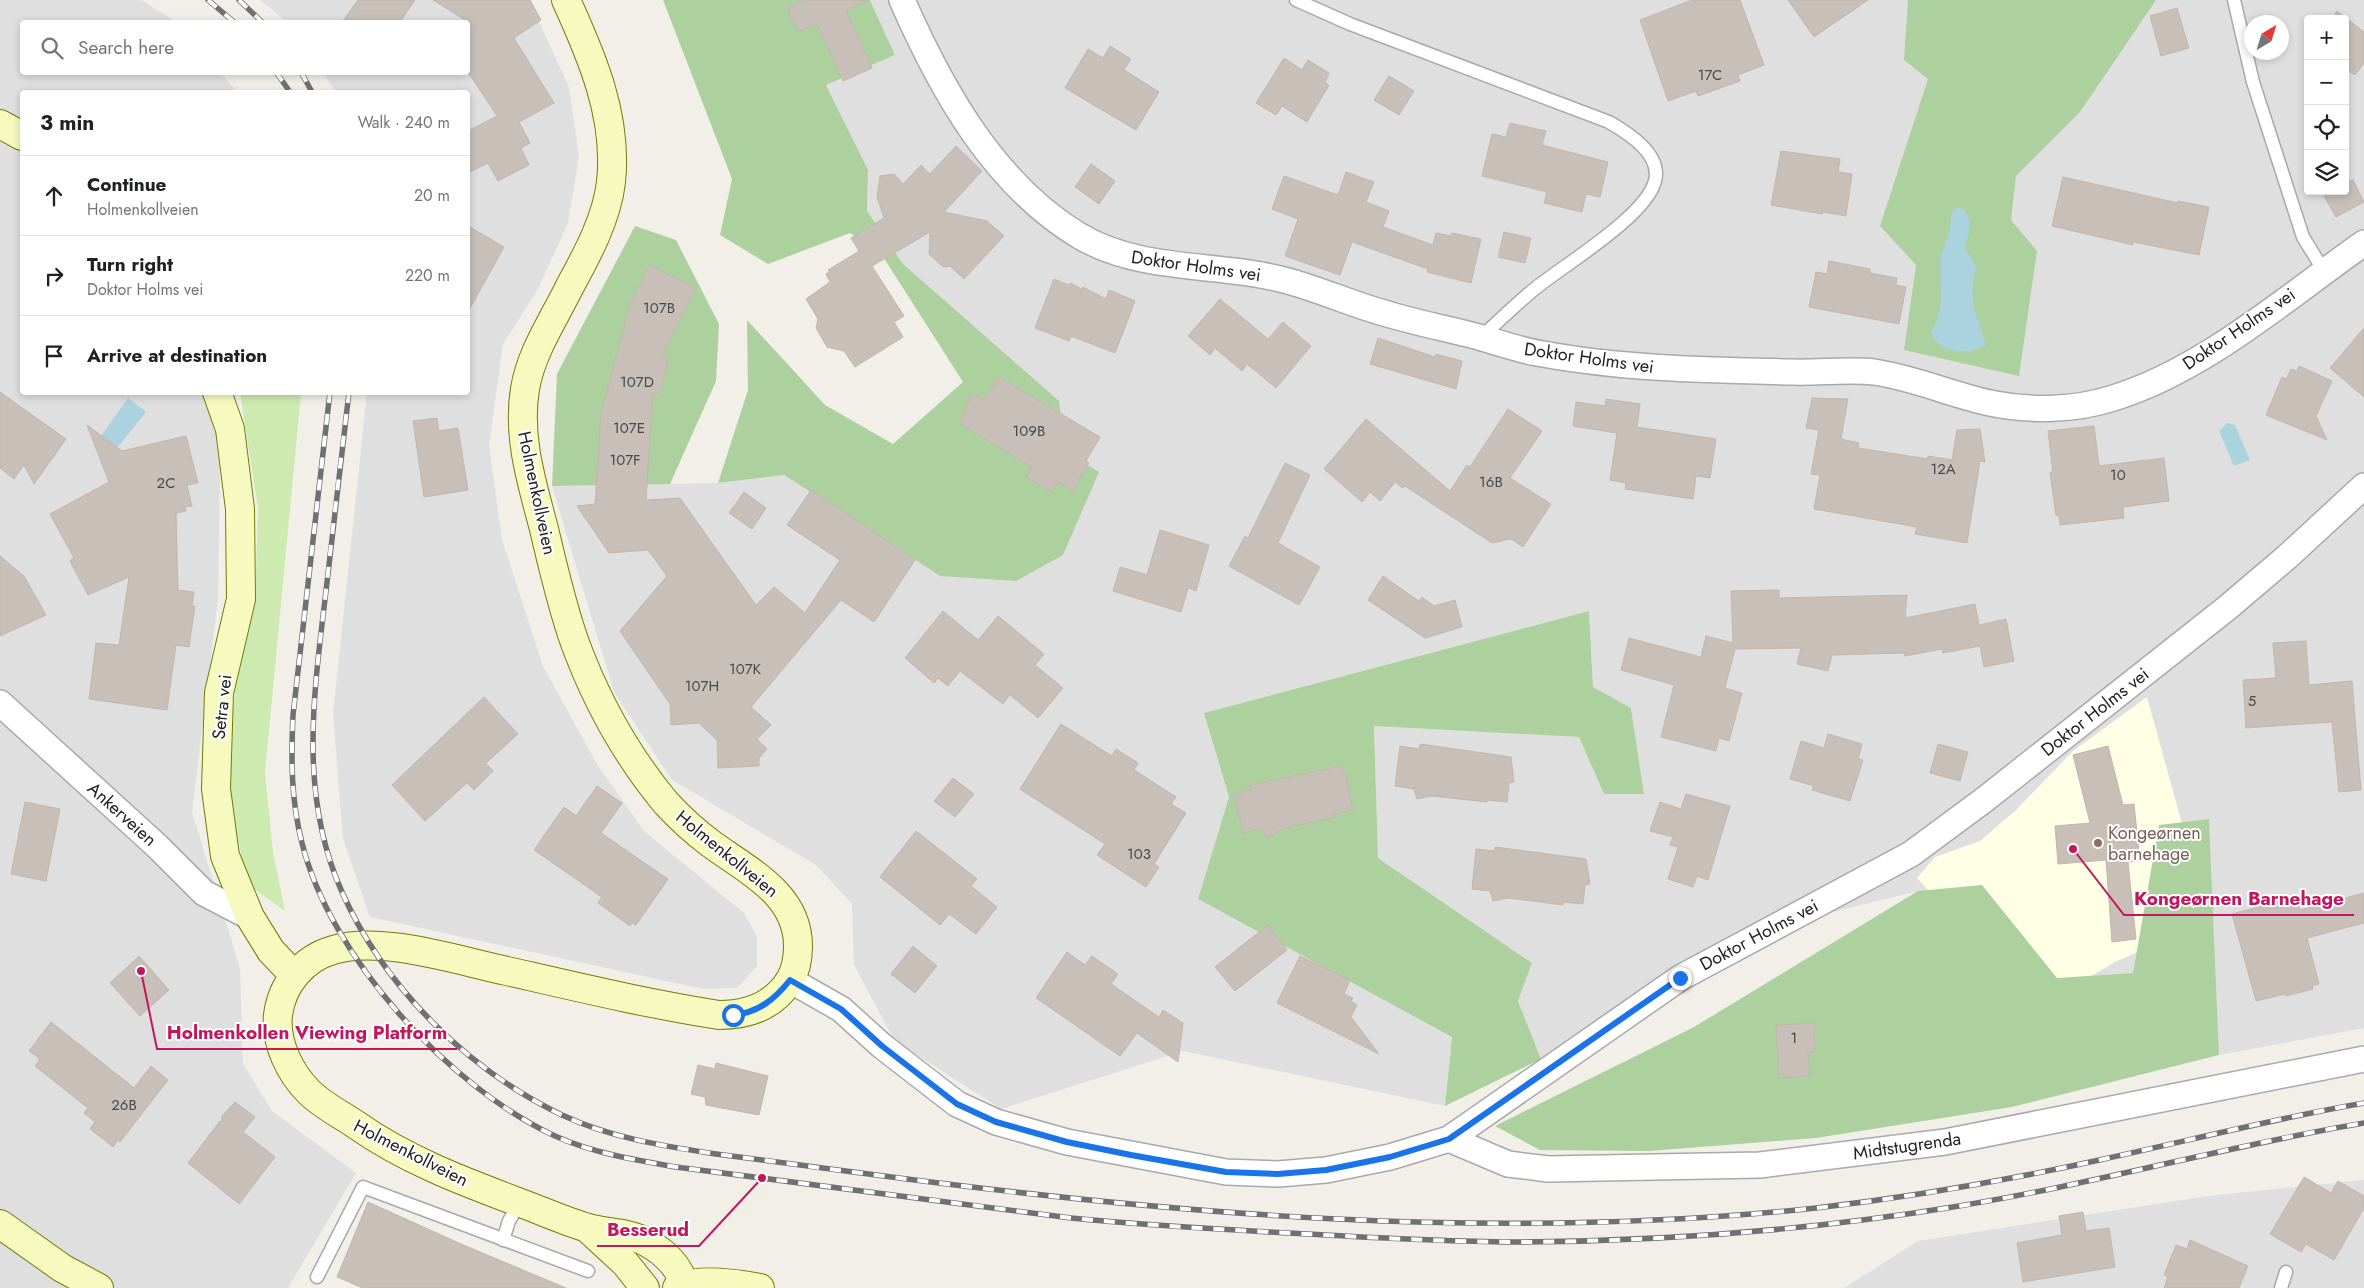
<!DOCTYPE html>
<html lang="en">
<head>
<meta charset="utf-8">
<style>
  :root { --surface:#fff; --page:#f2f2f2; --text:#202124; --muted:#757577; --line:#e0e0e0 }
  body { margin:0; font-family:Jost,sans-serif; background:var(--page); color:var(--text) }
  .controls { position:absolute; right:15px; top:15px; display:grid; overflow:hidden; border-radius:5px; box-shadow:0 2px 8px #0003 }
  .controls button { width:45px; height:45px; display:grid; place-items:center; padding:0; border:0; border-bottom:1px solid var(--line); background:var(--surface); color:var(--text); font:25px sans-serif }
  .compass { position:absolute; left:2244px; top:15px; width:45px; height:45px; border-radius:50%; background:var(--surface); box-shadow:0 2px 8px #0003; rotate:38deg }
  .stop { position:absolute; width:15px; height:15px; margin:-11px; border:4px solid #1a73e8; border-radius:50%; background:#fff }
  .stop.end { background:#1a73e8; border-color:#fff; box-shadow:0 1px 5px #0008 }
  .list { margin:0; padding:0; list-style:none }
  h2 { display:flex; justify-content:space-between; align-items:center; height:65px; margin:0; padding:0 20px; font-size:21px }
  h2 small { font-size:16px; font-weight:400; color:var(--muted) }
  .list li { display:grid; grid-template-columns:32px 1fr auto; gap:15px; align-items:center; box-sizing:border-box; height:80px; padding:0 20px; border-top:1px solid var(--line) }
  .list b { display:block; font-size:19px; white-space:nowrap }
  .list p { margin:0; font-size:16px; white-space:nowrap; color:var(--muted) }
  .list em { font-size:16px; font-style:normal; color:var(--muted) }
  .icon { flex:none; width:28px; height:28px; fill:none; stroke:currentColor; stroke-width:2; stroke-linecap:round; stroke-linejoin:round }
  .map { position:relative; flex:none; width:2364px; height:1288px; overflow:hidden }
  .search { position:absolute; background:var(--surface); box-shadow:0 2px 8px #0003; left:20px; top:20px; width:450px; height:55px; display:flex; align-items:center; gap:12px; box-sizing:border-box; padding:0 18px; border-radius:5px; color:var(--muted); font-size:19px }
  .panel { position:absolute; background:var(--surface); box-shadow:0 2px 8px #0003; left:20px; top:90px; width:450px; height:305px; border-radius:5px }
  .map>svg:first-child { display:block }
  .residential { fill:#e0dfdf; fill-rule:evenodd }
  .education { fill:#ffffe5 }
  .grass { fill:#cdebb0 }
  .forest { fill:#add19e }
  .water { fill:#aad3df }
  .building { fill:#c7bfb8; stroke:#c4b6ab }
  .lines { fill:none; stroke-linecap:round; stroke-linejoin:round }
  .lane-casing { stroke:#a9a9a9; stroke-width:15 }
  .street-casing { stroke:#a9a9a9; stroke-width:28 }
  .secondary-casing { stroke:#707d05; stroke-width:30 }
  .lane { stroke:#fff; stroke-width:12 }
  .street { stroke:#fff; stroke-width:25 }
  .secondary { stroke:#f7fabf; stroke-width:28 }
  .rail-casing { stroke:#707070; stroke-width:5.5 }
  .rail { stroke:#fff; stroke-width:4; stroke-dasharray:11; stroke-linecap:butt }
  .route { stroke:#1a73e8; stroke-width:6 }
  .education-dot { fill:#8d6e63; stroke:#fff; stroke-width:2 }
  .labels { text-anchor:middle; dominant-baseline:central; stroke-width:4; stroke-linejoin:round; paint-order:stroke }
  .number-label { font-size:15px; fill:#4b4948 }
  .street-label { font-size:18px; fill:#222; stroke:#fff }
  .education-label { font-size:18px; fill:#785e54; stroke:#fff; text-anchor:start }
  .leader { fill:none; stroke:#c2185b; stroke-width:2 }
  .callout-dot { fill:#c2185b; stroke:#fff; stroke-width:2 }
  .callout-label { font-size:19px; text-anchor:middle; font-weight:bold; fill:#c2185b; stroke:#fff; stroke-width:4; stroke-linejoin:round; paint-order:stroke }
</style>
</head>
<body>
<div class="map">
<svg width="2364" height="1288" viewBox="0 0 2364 1288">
  <rect width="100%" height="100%" fill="#f2efe9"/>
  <g class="residential">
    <path d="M0,0h142l34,22h-154v50l199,1 16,19h-215v300l210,1 -12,74 -2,132 -26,213 48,156 3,96 29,47 84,62 -68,115h-288z"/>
    <path d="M260,0h269l40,87 10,70 -11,66 -30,66 -35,55 -14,101 13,95 41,126 55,100 47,66 99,81 13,24v29l-20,22 -34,1 -333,-72 -27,-78 -10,-126 34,-320 101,-1v-300h-132l-13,-19 145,-1v-50h-181z"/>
    <path d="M870,0h1494v1028l-145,27 -10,-235 -50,5 -26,148 -76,5 -139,-87 -174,43 -203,125 -23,-58 14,-38 -154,-105 -4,-132 205,11 25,57 40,-1 -13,-85 -38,-21 -4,-76 -385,102 25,84 -31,102 254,138 -7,69 -262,-55 -182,58 -107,-69 -40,-75 -2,-61 -36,-39 -144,-85 -58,-88 -62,-206 166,-3 66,-8 156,101 126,-124 -163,-188 -36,-53 1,-41 -42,-85 69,-30zM2308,19h37v172h-37zM2252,22h30v30h-30z"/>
    <path d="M2364,1180v108h-520l74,-47 290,-45z"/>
  </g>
  <path class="education" d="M2147,697l58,210 -60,42 -30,13 -27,16 -74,6 -97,-106 18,-21 45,-16 36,-31 57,-59z"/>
  <path class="grass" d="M240,393h61l-36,380 8,79 12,59 -38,-27 -20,-100 8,-93 20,-89 3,-94z"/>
  <g class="forest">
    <path d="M663,0h207l25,55 -69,30 42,85 -1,41 36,53 156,137 7,51 33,20 -36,83 -47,26 -76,-5 -156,-101 -66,8 30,-93 -1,-70 78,85 68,39 70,-62 -83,-130 -30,-19 -82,31 -48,-29 12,-56z"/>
    <path d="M1908,0h248l-76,112 -64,64 -5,44 26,31 -18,125 -115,-26 12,-85 -36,-39 48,-147 -24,-19z"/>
    <path d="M635,226l41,14 43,84 -3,57 -46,103 -118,2 5,-112z"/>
    <path d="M1589,611l4,76 38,21 13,86h-40l-25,-57 -205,-11 4,132 154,105 -14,38 23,58 -96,47 7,-69 -254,-138 31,-102 -25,-84z"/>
    <path d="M2209,819l10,236 -207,52 -196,31 -167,13 -109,-1 -45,-24 199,-99 224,-136 64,-6 75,93 76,-5 26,-148z"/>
  </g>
  <g class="water">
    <path d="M1961,207c14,13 9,24 3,40l12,18c-3,15 -5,28 -2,43 3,13 10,24 11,38 -18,10 -48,7 -54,-14l6,-12 4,-16 -1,-45 9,-25 3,-23z"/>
    <path d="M128,398l18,14 -29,36 -16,-12z"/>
    <path d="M2227,423l8,2 15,35 -16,6 -15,-35z"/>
  </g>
  <g class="building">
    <path d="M358,0h57l-15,22h-58z"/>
    <path d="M433,0h97l11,20 -27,18 40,65 -35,19 11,21 -9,5 8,17 -31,16 -10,-18 -20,10v-42l29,-15 -29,-44v-50z"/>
    <path d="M806,0h63l-23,10 26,58 -29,13 -26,-57 -19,8 -11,-24z"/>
    <path d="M1692,0h48l24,65 -26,10 2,6 -42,15 -2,-5 -28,10 -28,-81z"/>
    <path d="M1788,0h80l-54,37z"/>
    <path d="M2177,8l12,40 -28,8 -11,-40z"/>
    <path d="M2337,11l27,21v31l-9,12 -10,-7v-49h-13z"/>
    <path d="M1110,46l21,13 -7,11 35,22 -23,38 -71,-42 23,-39 15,9z"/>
    <path d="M1284,58l18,12 6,-10 21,13 -4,10 4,2 -22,37 -25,-16 -6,9 -20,-12z"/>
    <path d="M1389,76l25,15 -15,24 -25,-15z"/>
    <path d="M1510,123l36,8 -4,14 66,17 -8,35 -14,-3 -4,18 -38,-9 3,-11 -65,-16 10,-42 14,3z"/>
    <path d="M956,146l26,25 -38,41 43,9 17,15 -40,43 -14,-13 -7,1 -14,-13 1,-22 -58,34 32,50 -10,6 9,15 -48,30 -11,-16 -17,-4 -11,-19 2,-9 -12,-20 24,-17 -4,-8 4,-3 -2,-1 31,-19 -8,-13 33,-20 -7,-21 3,-21 14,-2 9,10 18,-19 9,9z"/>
    <path d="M1781,151l59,8 -2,13 14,2 -6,42 -23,-4 -1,2 -51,-9z"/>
    <path d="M1091,164l24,17 -16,23 -24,-17z"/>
    <path d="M1346,172l28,10 -8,20 23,9 -6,16 50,18 3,-12 15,3 1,-3 29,6 -10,44 -44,-11 1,-3 -76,-27 -12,33 -55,-19 13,-37 -26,-10 12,-33 54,19z"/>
    <path d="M2063,177l115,26v-2l31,6 -10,48 -66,-13v3l-81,-19z"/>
    <path d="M2353,180l11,22 -28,15 -12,-21 8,-5h13v-7z"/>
    <path d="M468,226l36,21 -36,65z"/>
    <path d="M1504,232l27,6 -6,25 -27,-6z"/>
    <path d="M1829,261l41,8v4l27,5 -1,7 10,2 -7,37 -90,-17 7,-35 11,2z"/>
    <path d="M649,265l47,23 -34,68 7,2 -9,35 -7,-1 -7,108 34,-2 76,107 18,-18 31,26 35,-53 -53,-35 24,-35 104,70 -41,62 -33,-22 -90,107 20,18 -14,14 10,10 -8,9v8l-41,2 -1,-28 -18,-17 -28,2 -1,-21 -50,-73 47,-55 -19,-26 -39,3 -32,-47 18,-2 6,-91 29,-109z"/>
    <path d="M1054,279l15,6 2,-2 10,6 2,-2 23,12 3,-9 26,11 -20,52 -44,-17 -2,5 -34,-13z"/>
    <path d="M1220,299l48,40 15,-17 28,24 -35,42 -29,-24 -5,7 -27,-23 -5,7 -22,-19z"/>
    <path d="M2364,328v69l-34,-29z"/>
    <path d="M1378,338l57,19 1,-3 26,7 -6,28 -86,-25z"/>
    <path d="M2299,366l33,15 -16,35 11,24 -61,-25 16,-38 4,2 5,-10 6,2z"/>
    <path d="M999,377l101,60 -14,24 3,2 -16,28 -15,-9 -6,10 -26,-15 6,-10 -72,-43 11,-31 13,7z"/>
    <path d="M0,392l66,47 -32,45 -10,-19 -10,14 -14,-11z"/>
    <path d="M1812,398l36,1 -7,40 18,4 -1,5 70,11v-3l24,4 5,-30 23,-1 5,33 -5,-1 -13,82 -52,-9 2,-7 -103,-18 6,-34 -9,-1 8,-44 -13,-2z"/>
    <path d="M1606,399l34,5 -3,23 79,12 -6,39 -14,-2 -3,23 -68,-10 1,-6 -16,-3 7,-47 -44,-7 3,-24 29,4z"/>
    <path d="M1508,409l34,22 -32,47 41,26 -28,43 -12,-8 -19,4 -87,-57 -3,2 -7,-6 -15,19 -10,-9 -8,10 -38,-33 42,-50 84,72 17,-26 3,2z"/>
    <path d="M437,418l2,13 19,-3 10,62 -44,7 -11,-76z"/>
    <path d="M87,425l35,26 64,-15 12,47 -11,2 5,21 -7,1 1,4 -10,2 2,77 16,2 -2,14h3l-6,41 -13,-2 -9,65 -78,-11 7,-56 23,2 10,-68 -41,18 -18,-34 4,-3 -24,-44 59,-32z"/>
    <path d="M2094,426l5,40 65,-8 5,43 -46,6 1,11 -64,7 -1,-10 -3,1 -6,-44h3l-5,-41z"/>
    <path d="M1285,463l25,12 -32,68 42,24 -21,38 -70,-39 16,-30 3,2z"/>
    <path d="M744,492l22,16 -14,21 -23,-16z"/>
    <path d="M1160,530l49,15 -13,46 -8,-3 -7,24 -68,-21 7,-24 27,8z"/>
    <path d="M0,556l24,20 22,39 -46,21z"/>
    <path d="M1383,576l36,25 3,-4 12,9 21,-6 7,27 -37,11 -57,-38z"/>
    <path d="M1779,590v8l128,-3 -2,23 70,-14 4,21 27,-6 8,42 -30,6 -4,-21 -37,7 -1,-4 -37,7 -1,-3 -72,2 -4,16 -31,-7 4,-16 -66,1 -10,39 17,5 -13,48 -10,-3 -3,13 -55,-14 13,-52 -53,-15 8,-32 72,19 5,-21 27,7 -2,-52z"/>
    <path d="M943,611l35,29 20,-24 46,38 -9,11 28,23 -25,30 -28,-23 -7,9 -43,-33 -12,15 -10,-8 -4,5 -29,-25z"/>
    <path d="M2306,641l3,44 43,-4 9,109 -22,2 -7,-70 -86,6 -3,-48 33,-2 -3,-35z"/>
    <path d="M484,697l34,37 -32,29 7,8 -19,19 -7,-7 -42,38 -33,-36z"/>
    <path d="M1061,724l51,32 4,-7 22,14 -4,7 42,27 -5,7 15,9 -32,51 5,3 -13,20 -49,-32 8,-11 -85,-55z"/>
    <path d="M1828,734l34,10 -4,15 5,1 -13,41 -38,-11 2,-4 -24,-7 11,-38 23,7z"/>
    <path d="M1420,744l91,13 3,25 -5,1 -2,19 -20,-2v2l-55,-6 -15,3 -3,-10 -19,-3 5,-40 19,3z"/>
    <path d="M1938,744l30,8 -8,29 -30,-8z"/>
    <path d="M2108,746l15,59 11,-1 6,57 -12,1 8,77 -24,3 -6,-82 -48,4 -3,-38 35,-3 -17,-68z"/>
    <path d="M1341,766l5,9 7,35 -19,4 1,3 -53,12 -15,10 -6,-10 -18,4 -9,-39 17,-4 -1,-5z"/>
    <path d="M953,778l21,16 -19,23 -21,-16z"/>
    <path d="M597,786l25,17 -21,30 67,46 -32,46 -4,-2 -2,3 -32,-23 4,-6 -68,-47 30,-43 12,9z"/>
    <path d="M1686,794l44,12 -22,74 -11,-4 -4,11 -25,-8 10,-32 -8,-2 3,-8 -23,-6 10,-29 21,7z"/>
    <path d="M25,802l35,7 -14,72 -35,-7z"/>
    <path d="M916,831l61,48 -6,7 26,21 -21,27 -27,-20 -9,11 -60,-48z"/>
    <path d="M1495,847l91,12 4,25 -5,1 -2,19 -20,-2v3l-54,-7 -16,3 -3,-10 -18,-2 4,-40 19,2z"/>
    <path d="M2364,893v30l-57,15 12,46 -7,2 1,3 -27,7 -1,-2 -29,7 -24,-87 65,-17 3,13z"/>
    <path d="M1268,925l19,25 -52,41 -20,-24z"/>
    <path d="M913,946l24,20 -22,27 -24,-19z"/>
    <path d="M1067,952l18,13 7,-9 26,18 -7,10 48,33 4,-7 20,13 -5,39 -41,-29 -17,23 -84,-58z"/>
    <path d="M139,956l30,34 -29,26 -30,-33z"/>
    <path d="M1300,956l50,24 -6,14 9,4 -2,3 6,4 -6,12 28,37 -102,-51z"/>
    <path d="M51,1022l83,66 17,-22 17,14 -48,62 -2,-2 -5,7 -23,-18 5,-7 -11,-9 4,-5 -53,-42 5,-7 -11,-8z"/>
    <path d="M1814,1023l1,28 -7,1 2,24 -31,2 -3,-53z"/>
    <path d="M716,1063l52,13 -9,39 -53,-10 -1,-8 -14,-3 7,-29 17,4z"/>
    <path d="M235,1102l20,15 -12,15 32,25 -36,47 -51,-41 32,-42 2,1v-6z"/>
    <path d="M2304,1177l27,16 7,-12 26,15v12l-30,52 -28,-16 -5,8 -31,-18z"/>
    <path d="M368,1202l93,42 105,44h-203l-26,-11z"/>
    <path d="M2083,1212l3,19 23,-3 6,39 -92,15 -6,-39 45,-8 -3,-19z"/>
    <path d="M2190,1240l58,26 -9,22h-75l4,-11 -4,-2 12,-30 11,4z"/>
  </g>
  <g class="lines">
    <defs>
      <g id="lane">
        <path d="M1296,0l54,24 259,98c19,11 53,32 46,59 -9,35 -88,82 -118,106 -20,16 -38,34 -57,51"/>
        <path d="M2234,0l19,82 50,155 21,34"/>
        <path d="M503,1240l6,-19 11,-19"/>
        <path d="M317,1277l46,-90 225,84"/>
        <path d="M2281,1288l5,-16"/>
      </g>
      <g id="street">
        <path d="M902,0c39,89 91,183 176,235 62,38 141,27 210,46 29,8 57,20 86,29 34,11 70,18 105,27 21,6 43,14 64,17 82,15 165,16 248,18 28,1 57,-3 83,0 42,6 80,24 121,32 36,7 80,6 115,-5 92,-27 177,-102 254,-156"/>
        <path d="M0,703l157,143 47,47 46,24"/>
        <path d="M790,980l51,29 41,37 75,58 39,18 71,20 159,30 52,2 48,-4 64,-13 59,-18 231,-161 231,-124 73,-54 243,-192 60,-51 77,-71"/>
        <path d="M1449,1139l59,25 40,5 212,-4 185,-23 419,-83"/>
      </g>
      <g id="secondary">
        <path d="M566,0c26,57 52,117 45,182 -4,36 -24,73 -41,104 -16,33 -39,66 -45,103 -8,48 7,94 19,140 9,38 18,78 31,114 21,57 52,113 91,160 13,14 28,28 44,40 36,27 88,50 88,103 0,11 -2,24 -8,34 -16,26 -42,35 -71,35 -71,-11 -142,-28 -212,-44 -48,-10 -126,-36 -174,-21 -30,9 -51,34 -55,65 -3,28 12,58 31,77 13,13 31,22 46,32 49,35 107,57 163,78 22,8 44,18 67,25 21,7 42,4 63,16 16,9 34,25 36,45"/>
        <path d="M0,124l22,12"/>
        <path d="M217,392l13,37 10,80 1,90 -22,94 -3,96 9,67 25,61 21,34 23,24"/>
        <path d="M0,1224l62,44 37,20"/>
        <path d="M587,1228l38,35 20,25"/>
        <path d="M677,1288c20,-10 62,-4 83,0"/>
      </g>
    </defs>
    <use href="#lane" class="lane-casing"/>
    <use href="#street" class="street-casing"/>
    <use href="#secondary" class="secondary-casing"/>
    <use href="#lane" class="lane"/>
    <use href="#street" class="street"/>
    <use href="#secondary" class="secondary"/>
    <defs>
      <g id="rail">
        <path d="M208,0l26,22"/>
        <path d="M239,0l23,22"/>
        <path d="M276,72l14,20"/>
        <path d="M301,72l11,20"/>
        <path d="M330,392l-37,323c-2,44 -2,86 9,128 28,114 147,244 253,293 38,17 80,24 121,31l395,51c72,7 143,11 216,15 78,4 157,9 235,9 144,-1 289,-12 431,-35 138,-22 273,-61 411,-84"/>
        <path d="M349,392c-8,67 -16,133 -23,199 -12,102 -28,203 16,301 42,95 126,178 220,223 49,23 101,31 154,39 48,6 96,13 145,19 315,42 637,69 955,35 96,-11 193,-28 288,-49 87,-19 173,-41 260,-56"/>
      </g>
    </defs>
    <use href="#rail" class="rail-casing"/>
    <use href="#rail" class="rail"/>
  </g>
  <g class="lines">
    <path class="route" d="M733,1015c25,-2 42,-16 57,-35l51,29 41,37 75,58 39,18 71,20 64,13 95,17 52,2 48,-4 64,-13 59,-18 231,-161"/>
  </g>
  <circle class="education-dot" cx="2098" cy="843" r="5"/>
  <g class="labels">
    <g class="number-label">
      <text x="1710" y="75">17C</text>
      <text x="659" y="308">107B</text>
      <text x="637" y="382">107D</text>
      <text x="629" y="428">107E</text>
      <text x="1029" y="431">109B</text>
      <text x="625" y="460">107F</text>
      <text x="1943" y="469">12A</text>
      <text x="2118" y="475">10</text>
      <text x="1491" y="482">16B</text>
      <text x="166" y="483">2C</text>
      <text x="745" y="669">107K</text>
      <text x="702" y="686">107H</text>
      <text x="2252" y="701">5</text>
      <text x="1139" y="854">103</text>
      <text x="1794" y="1038">1</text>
      <text x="124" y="1105">26B</text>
    </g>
    <g class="street-label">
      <text transform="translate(1196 266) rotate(8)">Doktor Holms vei</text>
      <text transform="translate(2239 329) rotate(-34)">Doktor Holms vei</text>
      <text transform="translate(1589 358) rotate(8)">Doktor Holms vei</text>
      <text transform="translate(537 493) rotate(78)">Holmenkollveien</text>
      <text transform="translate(222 707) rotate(-84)">Setra vei</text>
      <text transform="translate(2095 712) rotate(-38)">Doktor Holms vei</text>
      <text transform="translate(122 814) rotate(42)">Ankerveien</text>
      <text transform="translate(727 854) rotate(39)">Holmenkollveien</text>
      <text transform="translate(1759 935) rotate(-28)">Doktor Holms vei</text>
      <text transform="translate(1907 1146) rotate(-8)">Midtstugrenda</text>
      <text transform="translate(411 1153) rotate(27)">Holmenkollveien</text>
    </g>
    <g class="education-label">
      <text x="2108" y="833">Kongeørnen<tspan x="2108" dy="21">barnehage</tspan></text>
    </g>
  </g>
  <path class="leader" d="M2073 849L2124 915H2354M141 971L157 1049H457M762 1178L699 1246H597"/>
  <g class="callout-dot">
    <circle cx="2073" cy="849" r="5"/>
    <circle cx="141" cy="971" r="5"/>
    <circle cx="762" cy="1178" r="5"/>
  </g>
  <g class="callout-label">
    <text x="2239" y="905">Kongeørnen Barnehage</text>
    <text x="307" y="1039">Holmenkollen Viewing Platform</text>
    <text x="648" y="1236">Besserud</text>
  </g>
</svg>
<div class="controls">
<button>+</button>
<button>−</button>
<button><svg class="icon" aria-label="locate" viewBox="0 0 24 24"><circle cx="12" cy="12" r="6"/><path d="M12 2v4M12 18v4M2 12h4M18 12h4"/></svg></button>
<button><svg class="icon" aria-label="layers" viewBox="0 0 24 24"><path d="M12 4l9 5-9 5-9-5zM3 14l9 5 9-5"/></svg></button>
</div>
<svg class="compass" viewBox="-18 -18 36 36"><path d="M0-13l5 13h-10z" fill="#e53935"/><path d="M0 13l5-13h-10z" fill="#757577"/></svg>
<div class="stop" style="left:733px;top:1015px"></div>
<div class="stop end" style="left:1680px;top:978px"></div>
<div class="search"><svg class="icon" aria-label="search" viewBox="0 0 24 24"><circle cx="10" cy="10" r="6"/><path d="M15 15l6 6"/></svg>Search here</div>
<section class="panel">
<h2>3 min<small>Walk · 240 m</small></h2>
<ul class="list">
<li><svg class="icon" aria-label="ahead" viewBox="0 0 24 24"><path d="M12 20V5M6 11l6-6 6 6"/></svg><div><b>Continue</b><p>Holmenkollveien</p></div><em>20 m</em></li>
<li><svg class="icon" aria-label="right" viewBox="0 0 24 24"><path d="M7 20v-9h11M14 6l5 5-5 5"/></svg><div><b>Turn right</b><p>Doktor Holms vei</p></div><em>220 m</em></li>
<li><svg class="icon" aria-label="arrive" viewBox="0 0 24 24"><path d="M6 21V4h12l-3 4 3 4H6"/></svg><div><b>Arrive at destination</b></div></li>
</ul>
</section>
</div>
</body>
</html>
